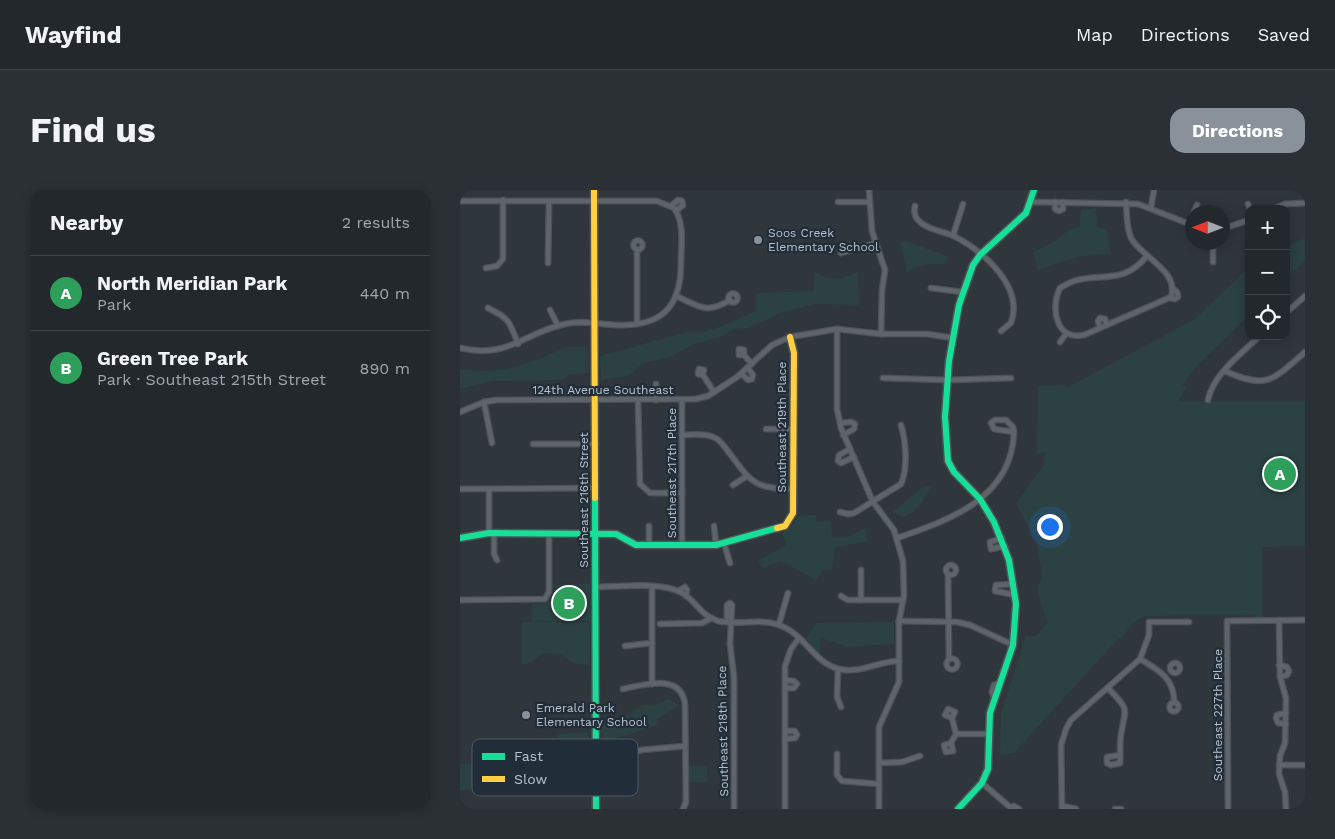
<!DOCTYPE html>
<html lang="en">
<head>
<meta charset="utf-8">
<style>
  :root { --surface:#23282d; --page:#2b3035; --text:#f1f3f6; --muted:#a3a6aa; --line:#404449; --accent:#89929a }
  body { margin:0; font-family:"Work Sans",sans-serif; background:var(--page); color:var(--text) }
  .controls { position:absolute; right:15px; top:15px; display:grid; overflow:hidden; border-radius:10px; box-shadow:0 2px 12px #0003 }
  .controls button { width:45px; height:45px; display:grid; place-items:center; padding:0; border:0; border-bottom:1px solid var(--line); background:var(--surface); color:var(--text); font:25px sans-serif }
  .compass { position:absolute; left:725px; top:15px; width:45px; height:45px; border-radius:50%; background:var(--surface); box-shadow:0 2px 12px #0003; rotate:270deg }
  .you { position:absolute; left:589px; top:336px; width:18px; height:18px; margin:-12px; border:4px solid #fff; border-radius:50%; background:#1a73e8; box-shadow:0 0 0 8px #1a73e833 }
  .badge { display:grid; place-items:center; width:32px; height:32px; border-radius:50%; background:var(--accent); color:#fff; font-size:16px; font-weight:700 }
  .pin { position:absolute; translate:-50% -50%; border:2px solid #fff; box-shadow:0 1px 5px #0006 }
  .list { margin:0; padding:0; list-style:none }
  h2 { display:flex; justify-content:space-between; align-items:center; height:65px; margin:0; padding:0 20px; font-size:21px }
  h2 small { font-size:16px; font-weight:400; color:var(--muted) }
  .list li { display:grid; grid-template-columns:32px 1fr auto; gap:15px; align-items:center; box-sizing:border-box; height:75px; padding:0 20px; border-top:1px solid var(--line) }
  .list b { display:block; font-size:19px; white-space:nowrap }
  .list p { margin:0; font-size:16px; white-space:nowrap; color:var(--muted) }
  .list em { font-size:16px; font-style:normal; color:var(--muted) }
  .icon { flex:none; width:28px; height:28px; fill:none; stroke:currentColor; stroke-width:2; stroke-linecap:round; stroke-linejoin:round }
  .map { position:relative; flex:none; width:845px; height:619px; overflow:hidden; border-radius:15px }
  header { display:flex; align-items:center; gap:30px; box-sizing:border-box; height:70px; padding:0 25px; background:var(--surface); border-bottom:1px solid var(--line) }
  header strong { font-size:24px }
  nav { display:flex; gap:28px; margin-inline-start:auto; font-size:18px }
  .intro { display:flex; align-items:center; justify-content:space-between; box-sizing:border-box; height:120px; padding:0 30px }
  h1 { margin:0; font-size:35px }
  .button { padding:12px 22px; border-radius:15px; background:var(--accent); color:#fff; font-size:18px; font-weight:700 }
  main { display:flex; gap:30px; padding:0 30px }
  aside { flex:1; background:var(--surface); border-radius:15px; box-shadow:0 2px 12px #0003 }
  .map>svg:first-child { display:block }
  .green { fill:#2c4142 }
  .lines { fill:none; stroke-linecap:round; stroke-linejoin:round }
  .street-casing { stroke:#4d5257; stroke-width:7 }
  .fast-casing { stroke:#4d5257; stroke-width:9 }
  .slow-casing { stroke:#4d5257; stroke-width:9 }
  .street { stroke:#5f646a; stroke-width:4.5 }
  .fast { stroke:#16e098; stroke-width:6 }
  .slow { stroke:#ffcf43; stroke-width:6 }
  .poi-dot { fill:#89929a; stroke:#212d38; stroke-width:2 }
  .labels { text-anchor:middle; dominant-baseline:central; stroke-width:4.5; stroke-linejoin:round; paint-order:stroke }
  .poi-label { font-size:12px; fill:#bac3cc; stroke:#212d38; text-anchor:start }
  .street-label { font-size:12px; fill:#bac3cc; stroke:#212d38 }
  .key { fill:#212d38; stroke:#4f5a64; stroke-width:1 }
  .key-label { font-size:14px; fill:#bac3cc }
</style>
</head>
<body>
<header>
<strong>Wayfind</strong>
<nav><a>Map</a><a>Directions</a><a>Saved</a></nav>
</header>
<div class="intro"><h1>Find us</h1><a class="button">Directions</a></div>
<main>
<aside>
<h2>Nearby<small>2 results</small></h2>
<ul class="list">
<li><span class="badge" style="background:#2e9e5b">A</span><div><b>North Meridian Park</b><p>Park</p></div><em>440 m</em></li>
<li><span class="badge" style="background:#2e9e5b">B</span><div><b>Green Tree Park</b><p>Park · Southeast 215th Street</p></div><em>890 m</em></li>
</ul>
</aside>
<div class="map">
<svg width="845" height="619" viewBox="0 0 845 619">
  <rect width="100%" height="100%" fill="#2f363c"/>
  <g class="green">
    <path d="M636,18l1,19 10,2 4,25c-26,-1 -48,7 -73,16l-5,-18 19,-9 18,-14 9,-2 2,-17z"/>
    <path d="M845,48v23l-19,17v-31z"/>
    <path d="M441,51l9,1 38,15 -3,7c-14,0 -28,-1 -38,10z"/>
    <path d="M789,77v48l-54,53 -13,17 5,1 -8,15h126v145l-43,1v74h-7v-6l-111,1 -11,7 -12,16 -8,-5 5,5 -104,114 -14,2 1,-42 25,-77h10l11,-13 -10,-35 5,-13 -5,-33 -21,-38 27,-38 2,-14 -8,2 1,-68 27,-1 1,3 129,-69z"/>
    <path d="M355,81c13,12 29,8 43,1l1,33 -44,-1 -32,8 -34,16 -16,1 -12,8 -24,6 -29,15 -24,5 -16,13 -27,4 -1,-24 87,-24c25,2 47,-12 69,-21v-18l57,-2z"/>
    <path d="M107,157h20l2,26 -21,2 -5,5 -69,1 -34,8v-20c45,6 67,-5 107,-22z"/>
    <path d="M472,296l-12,20 -15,11 -13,-4 29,-25z"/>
    <path d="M356,325v7l15,-1 1,16 16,-1 18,-8 1,13 -32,7 -3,22h-9l-7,10 -35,-19 -18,7 -5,-7 28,-16 -4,-12 10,-6 6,-11z"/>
    <path d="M93,394h37l1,37h-59v-17c15,0 22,-3 21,-20z"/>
    <path d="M62,432h67l1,43 -15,-1 -15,-10 -17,-1 -11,9 -10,3z"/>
    <path d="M434,432v22l-47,3 -26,-9 -1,17 -14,-17 10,-15z"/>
    <path d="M208,509l11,6 -21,14 -3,7 -53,17v-21l27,-7 13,-10h12z"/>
    <path d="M128,542v21c-20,7 -52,12 -62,32l-10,-3 -56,9v-27h56v-19h28l13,-6 2,-5z"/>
    <rect x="229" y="576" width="18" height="16"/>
  </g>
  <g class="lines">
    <defs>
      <g id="street">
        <path d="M409,0l3,41 13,39 -3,20 -1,44"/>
        <path d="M0,11h197l17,7c11,15 7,37 7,55 0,46 -21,64 -66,62 -17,-1 -34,-5 -50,-1 -42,9 -56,35 -105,24"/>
        <path d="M378,12h31"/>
        <path d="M573,12l105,2 54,21"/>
        <path d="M595,12v7l4,2 4,-2v-7"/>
        <path d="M666,12c1,12 0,25 5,36 10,19 49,33 40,59l-87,38c-28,6 -34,-27 -24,-47 34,-22 58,3 87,-32"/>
        <path d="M788,14l2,5"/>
        <path d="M211,16l7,-6 4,1 1,4 -7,6"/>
        <path d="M455,16c-1,5 -1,10 3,14 9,10 25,11 36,16 30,16 70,50 57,87l-10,8"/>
        <path d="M691,17l3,-17"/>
        <path d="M813,19l12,-5 20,-1"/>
        <path d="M734,22l3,-7"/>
        <path d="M729,34l3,-8"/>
        <path d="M762,39l27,-9"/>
        <path d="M493,46l10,-32"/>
        <circle cx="178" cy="55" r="4.5"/>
        <path d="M381,63l35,-10"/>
        <path d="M753,72v-20"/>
        <path d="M88,73l1,-62"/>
        <path d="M26,78l11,-2 6,-7v-59"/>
        <path d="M471,98l31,4"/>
        <circle cx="273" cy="108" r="4.5"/>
        <path d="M216,106c23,10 30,19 54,4"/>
        <path d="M709,108l6,1 3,-2 -1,-5 -5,-4"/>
        <path d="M28,118c21,10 22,14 30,36"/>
        <path d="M90,120l8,16"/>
        <path d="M826,123l19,-17"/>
        <path d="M177,134v-74"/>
        <path d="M640,138l-2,-7 2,-3 5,1 2,6"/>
        <path d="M377,139v80l4,19 32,74 21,28 9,31 1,34 -5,26v61l-20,45v82"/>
        <path d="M600,152l6,-8"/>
        <path d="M284,165h-5v-6l5,1v5l8,9"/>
        <path d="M765,181c42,19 48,9 80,-19"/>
        <path d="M282,184l6,6 4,-1 1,-4 -5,-7"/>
        <path d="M243,185l1,-5 -5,-1 -1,5 5,1 11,17"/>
        <path d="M423,188l64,2 64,-2"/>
        <path d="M196,194v16"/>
        <path d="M178,210l2,84 10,9h32"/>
        <path d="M748,210c5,-26 34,-47 52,-64"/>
        <path d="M222,211v144"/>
        <path d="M24,212l8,41"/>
        <path d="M0,222l24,-10 13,-2 199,-1 12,-3 29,-19 35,-32 18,-8 47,-8 44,5h46l26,4"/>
        <path d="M380,233l11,-1 4,2 -1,5 -11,6"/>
        <path d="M306,239h27"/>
        <path d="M222,245c10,0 22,-2 31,2 7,2 10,8 14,13 24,31 25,39 66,39"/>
        <path d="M73,254h63"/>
        <path d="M390,259l-11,6 -1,6 3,2 13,-6"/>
        <path d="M273,295l14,-9"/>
        <path d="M0,299l136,-1"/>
        <path d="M29,300v43"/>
        <path d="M380,322l8,2 6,-1 47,-29c7,-15 5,-43 0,-59"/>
        <path d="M189,336v19"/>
        <path d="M254,336l2,19"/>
        <path d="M34,343v21l3,6"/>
        <path d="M437,348c53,-18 115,-40 117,-106l-20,-3 -3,-6 4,-3h11l7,7 1,5"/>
        <path d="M542,348l-12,4 1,7 14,-3"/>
        <path d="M264,353l6,20"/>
        <circle cx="491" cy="380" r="5"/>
        <path d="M401,380v30"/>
        <path d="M488,384l1,85"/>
        <path d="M554,394l-18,1 -1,6 20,4"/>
        <path d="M135,397c25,0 66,-6 87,6 14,8 19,23 36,28 23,5 46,-5 68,7 21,11 29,35 53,41 20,5 40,-8 60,-8"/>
        <path d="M192,397v97"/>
        <path d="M218,401l7,-4 2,3 -1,6"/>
        <path d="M381,406l7,4h55"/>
        <path d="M0,410l85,-1 4,-7v-59"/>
        <path d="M819,430l1,57 6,21 -1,45 -5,13 -1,18 6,18 1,17"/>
        <path d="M439,431l58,1 13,3 43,20"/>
        <path d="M270,432l-3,-4v-13l3,-2 2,2 -2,39 4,34v131"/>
        <path d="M200,434l42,-1 10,-5"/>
        <path d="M319,434l9,-31"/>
        <path d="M165,456l27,-3"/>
        <circle cx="492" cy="474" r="5.5"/>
        <path d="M680,469c19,11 35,20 34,44"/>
        <circle cx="715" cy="478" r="5"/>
        <path d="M819,475l8,2 2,4 -2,4 -7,2"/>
        <path d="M378,479l-1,28 4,10"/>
        <path d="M325,490l9,1 3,3 -3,4h-9"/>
        <path d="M163,499c20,-4 59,-17 62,16l1,97 -3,7"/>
        <path d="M649,499c22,23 16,18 12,46 -2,9 0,19 -1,28l-9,2 -4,-2v-6l13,-2"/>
        <path d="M535,509l-3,-7 2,-7 6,-2"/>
        <circle cx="714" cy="517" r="4.5"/>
        <path d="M826,534l-8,-1 -2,-5 1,-3 9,-2"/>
        <path d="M325,541h10l2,4 -2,3 -10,1"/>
        <path d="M496,544h34"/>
        <path d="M491,553l-7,2 2,7 7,-1 -2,-8 5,-9 -4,-16 3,-6 -7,-3 -3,6 7,3"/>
        <path d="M377,564v21l5,6 37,3"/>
        <path d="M160,569l8,20"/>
        <path d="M137,573l17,-2 27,-11 44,-4"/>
        <path d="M419,573l23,-1 18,-6"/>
        <path d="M819,575h26"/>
        <path d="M522,593l29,25"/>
        <path d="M83,601l18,-8 35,5"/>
        <path d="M602,616l14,3"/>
        <path d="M325,619v-143l6,-17 8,-11"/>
        <path d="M551,619l3,-3 5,3"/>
        <path d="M602,619l-1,-64 5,-16 5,-9 69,-61 9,-24v-13h40"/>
        <path d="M655,619h6"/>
        <path d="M768,619l-1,-188 78,-1"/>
      </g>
      <g id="fast">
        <path d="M135,308l1,311"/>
        <path d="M0,348l29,-5 127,1 20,11h80l61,-17"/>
        <path d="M498,619l24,-26 6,-14 2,-56 23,-68 3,-41 -7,-44 -15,-38 -14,-23 -26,-27 -6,-11 -3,-44 4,-56 10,-56 14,-40 7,-10 46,-42 8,-23"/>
      </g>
      <g id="slow">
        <path d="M134,0l1,308"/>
        <path d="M317,338l8,-2 8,-13 1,-160 -4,-16"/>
      </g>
    </defs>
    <use href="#street" class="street-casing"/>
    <use href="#fast" class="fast-casing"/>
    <use href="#slow" class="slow-casing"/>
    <use href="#street" class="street"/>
    <use href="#fast" class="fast"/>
    <use href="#slow" class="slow"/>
  </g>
  <g class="poi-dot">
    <circle cx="298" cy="50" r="5"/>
    <circle cx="66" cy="525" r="5"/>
  </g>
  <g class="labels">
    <g class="poi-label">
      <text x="308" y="43">Soos Creek<tspan x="308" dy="14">Elementary School</tspan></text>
      <text x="76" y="518">Emerald Park<tspan x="76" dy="14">Elementary School</tspan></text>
    </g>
    <g class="street-label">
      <text x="143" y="200">124th Avenue Southeast</text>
      <text transform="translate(322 237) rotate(-90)">Southeast 219th Place</text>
      <text transform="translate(212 283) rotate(-90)">Southeast 217th Place</text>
      <text transform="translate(124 310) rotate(-90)">Southeast 216th Street</text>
      <text transform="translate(758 525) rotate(-90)">Southeast 227th Place</text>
      <text transform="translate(263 541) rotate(-91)">Southeast 218th Place</text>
    </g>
  </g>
  <rect x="12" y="549" width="166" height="57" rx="8" class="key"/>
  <rect x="22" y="563" width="23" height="7" fill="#16e098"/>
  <rect x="22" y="586" width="23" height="6" fill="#ffcf43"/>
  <g class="key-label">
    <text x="54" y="571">Fast</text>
    <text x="54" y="594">Slow</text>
  </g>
</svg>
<div class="controls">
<button>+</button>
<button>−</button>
<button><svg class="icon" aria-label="locate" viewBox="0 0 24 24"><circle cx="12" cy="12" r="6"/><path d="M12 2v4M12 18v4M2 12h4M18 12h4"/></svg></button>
</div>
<svg class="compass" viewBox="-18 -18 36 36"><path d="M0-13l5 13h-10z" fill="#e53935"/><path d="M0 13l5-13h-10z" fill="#a3a6aa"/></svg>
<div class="you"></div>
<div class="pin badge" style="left:820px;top:284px;background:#2e9e5b">A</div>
<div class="pin badge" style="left:109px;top:413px;background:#2e9e5b">B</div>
</div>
</main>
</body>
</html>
